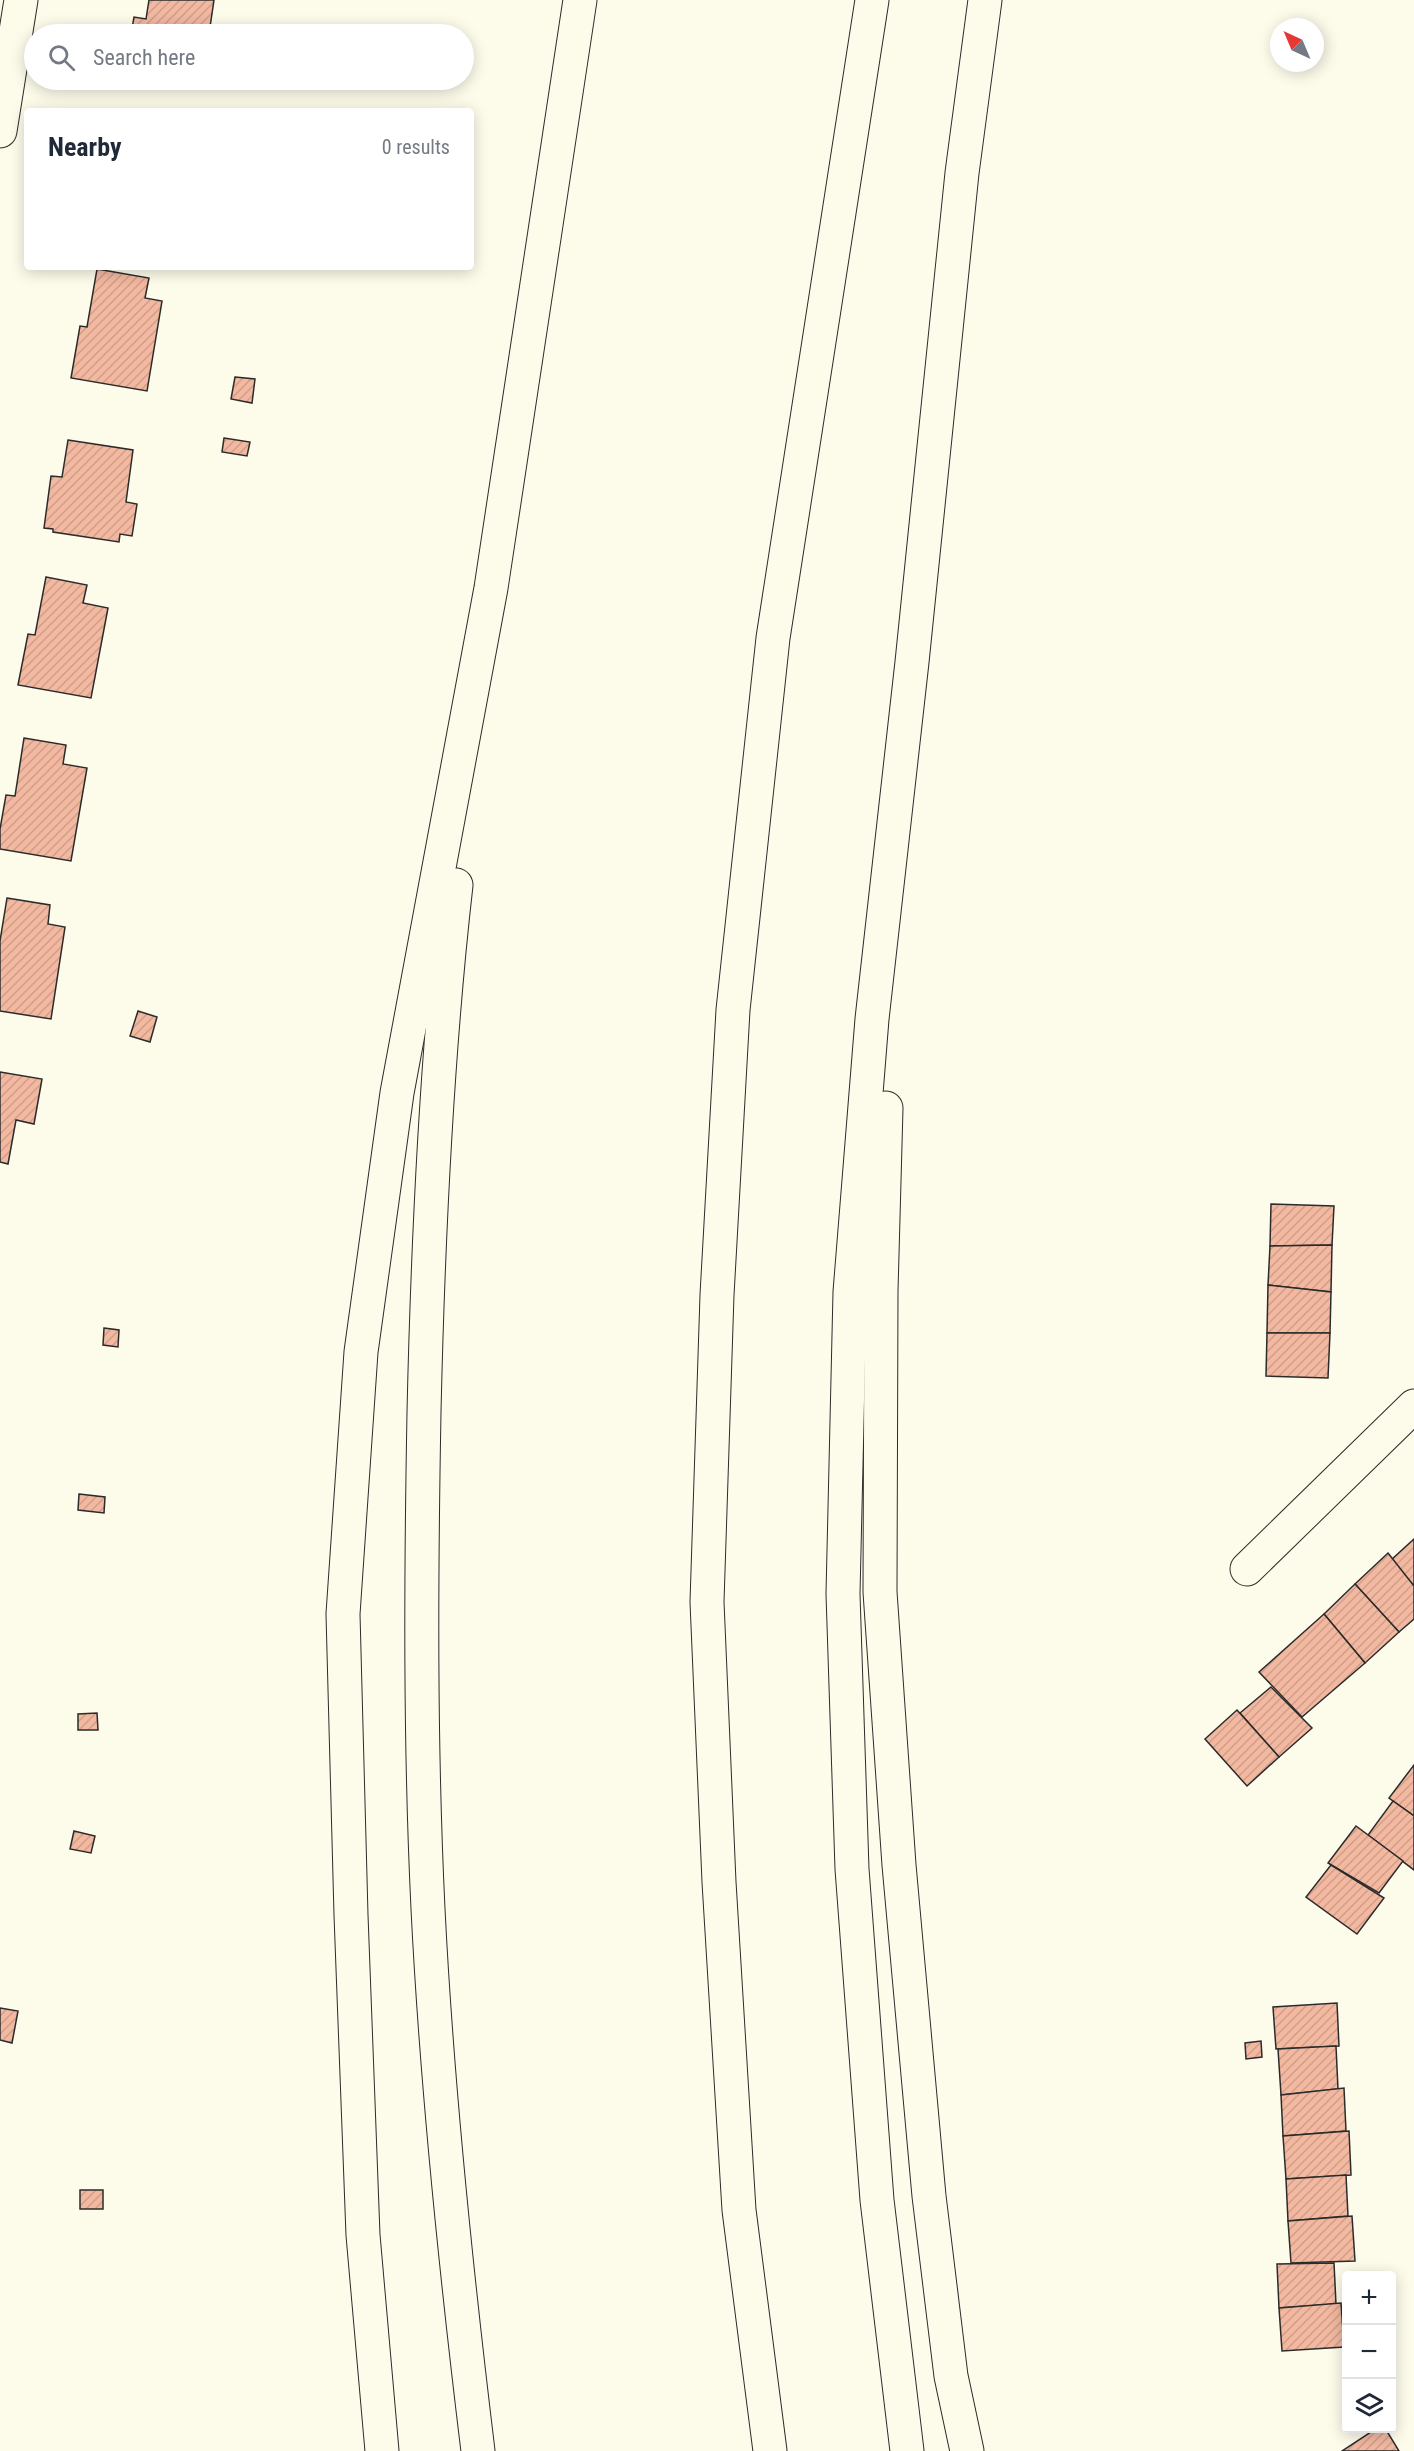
<!DOCTYPE html>
<html lang="en">
<head>
<meta charset="utf-8">
<style>
  :root { --surface:#fff; --page:#f2f2f3; --text:#1f2937; --muted:#747a83; --line:#e0e1e3 }
  body { margin:0; font-family:"Roboto Condensed",sans-serif; background:var(--page); color:var(--text) }
  .controls { position:absolute; right:18px; bottom:18px; display:grid; overflow:hidden; border-radius:6px; box-shadow:0 3px 15px #0003 }
  .controls button { width:54px; height:54px; display:grid; place-items:center; padding:0; border:0; border-bottom:2px solid var(--line); background:var(--surface); color:var(--text); font:30px sans-serif }
  .compass { position:absolute; left:1270px; top:18px; width:54px; height:54px; border-radius:50%; background:var(--surface); box-shadow:0 3px 15px #0003; rotate:316deg }
  .list { margin:0; padding:0; list-style:none }
  h2 { display:flex; justify-content:space-between; align-items:center; height:78px; margin:0; padding:0 24px; font-size:26px }
  h2 small { font-size:20px; font-weight:400; color:var(--muted) }
  .icon { flex:none; width:33px; height:33px; fill:none; stroke:currentColor; stroke-width:2; stroke-linecap:round; stroke-linejoin:round }
  .map { position:relative; flex:none; width:1414px; height:2451px; overflow:hidden }
  .search { position:absolute; background:var(--surface); box-shadow:0 3px 15px #0003; left:24px; top:24px; width:450px; height:66px; display:flex; align-items:center; gap:15px; box-sizing:border-box; padding:0 21px; border-radius:33px; color:var(--muted); font-size:22px }
  .panel { position:absolute; background:var(--surface); box-shadow:0 3px 15px #0003; left:24px; top:108px; width:450px; height:162px; border-radius:6px }
  .map>svg:first-child { display:block }
  .building { fill:url(#building-hatch); stroke:#2b2b2b; stroke-width:1.5 }
  .lines { fill:none; stroke-linecap:round; stroke-linejoin:round }
  .minor-casing { stroke:#2b2b2b; stroke-width:35 }
  .motorway-casing { stroke:#2b2b2b; stroke-width:35 }
  .minor { stroke:#fdfbea; stroke-width:33 }
  .motorway { stroke:#fdfbea; stroke-width:33 }
</style>
</head>
<body>
<div class="map">
<svg width="1414" height="2451" viewBox="0 0 1414 2451">
  <defs>
    <pattern id="building-hatch" width="6" height="6" patternUnits="userSpaceOnUse" patternTransform="scale(1.5)"><rect width="6" height="6" fill="#f2b8a0"/><path d="M-1 1l2-2M0 6l6-6M5 7l2-2" fill="none" stroke="#d09e8a"/></pattern>
  </defs>
  <rect width="100%" height="100%" fill="#fdfbea"/>
  <g class="building">
    <path d="M149,0h65l-5,34h-78l3,-17 12,2z"/>
    <path d="M97,269l52,9 -4,20 17,3 -15,90 -76,-13 9,-52 7,1z"/>
    <path d="M235,377l20,2 -3,24 -21,-4z"/>
    <path d="M224,438l26,4 -3,14 -25,-4z"/>
    <path d="M68,440l65,10 -7,52 11,2 -5,32 -12,-2 -1,8 -66,-10v-3l-9,-1 7,-52 11,1z"/>
    <path d="M46,577l41,8 -4,18 25,5 -17,90 -73,-13 10,-51 7,1z"/>
    <path d="M24,738l42,7 -3,19 24,4 -16,93 -71,-12v-20l6,-34 9,1z"/>
    <path d="M7,898l43,7 -2,19 17,3 -14,92 -51,-8v-70z"/>
    <path d="M138,1011l19,6 -7,25 -20,-6z"/>
    <path d="M0,1072l42,7 -8,45 -18,-4 -8,44 -8,-2z"/>
    <path d="M1271,1204l63,2 -2,39 -62,1z"/>
    <path d="M1332,1245l-1,47 -63,-7 2,-39z"/>
    <path d="M1268,1285l63,7 -1,41h-63z"/>
    <path d="M104,1328l15,2 -1,17 -15,-2z"/>
    <path d="M1267,1333h63l-2,45 -62,-2z"/>
    <path d="M79,1494l26,3 -1,16 -26,-3z"/>
    <path d="M1414,1539v47l-23,-26z"/>
    <path d="M1388,1553l26,33v33l-15,13 -44,-48z"/>
    <path d="M1355,1584l44,48 -34,31 -41,-49z"/>
    <path d="M1324,1614l41,49 -63,54 -43,-45z"/>
    <path d="M1271,1687l41,41 -33,29 -39,-44z"/>
    <path d="M1237,1710l42,47 -32,29 -42,-47z"/>
    <path d="M97,1713l1,17h-20v-16z"/>
    <path d="M1414,1765v51l-25,-18z"/>
    <path d="M1393,1801l21,15v54l-46,-35z"/>
    <path d="M1356,1826l47,35 -24,32 -51,-30z"/>
    <path d="M74,1831l21,5 -4,17 -21,-4z"/>
    <path d="M1331,1865l53,33 -27,36 -51,-37z"/>
    <path d="M1337,2003l2,43 -63,3 -3,-42z"/>
    <path d="M0,2008l18,3 -6,32 -12,-3z"/>
    <path d="M1261,2041l1,16 -16,2 -1,-16z"/>
    <path d="M1336,2046l2,43 -57,6 -3,-46z"/>
    <path d="M1344,2088l2,43 -63,5 -2,-41z"/>
    <path d="M1349,2131l2,44 -65,4 -3,-43z"/>
    <path d="M1346,2175l2,41 -60,5 -2,-42z"/>
    <rect x="80" y="2190" width="23" height="19"/>
    <path d="M1352,2216l3,45 -64,2 -3,-42z"/>
    <path d="M1334,2263l2,41 -57,4 -2,-44z"/>
    <path d="M1341,2303l3,44 -62,4 -3,-43z"/>
    <path d="M1377,2428h8l14,23h-57z"/>
  </g>
  <g class="lines">
    <defs>
      <g id="minor">
        <path d="M0,131l21,-131"/>
        <path d="M1247,1569l167,-163"/>
      </g>
      <g id="motorway">
        <path d="M456,885c-20,175 -28,351 -32,527 -3,166 -4,331 4,497 9,181 28,362 50,542"/>
        <path d="M886,1108l-5,183 -1,301 19,273 30,331 22,180 16,75"/>
        <path d="M382,2451l-19,-216 -12,-320 -8,-301 18,-262 36,-259 94,-505 89,-588"/>
        <path d="M770,2451l-31,-241 -20,-328 -12,-280 10,-307 16,-285 40,-372 99,-638"/>
        <path d="M907,2451l-30,-251 -25,-331 -9,-275 7,-302 22,-273 40,-357 50,-489 23,-173"/>
      </g>
    </defs>
    <use href="#minor" class="minor-casing"/>
    <use href="#motorway" class="motorway-casing"/>
    <use href="#minor" class="minor"/>
    <use href="#motorway" class="motorway"/>
  </g>
</svg>
<div class="controls">
<button>+</button>
<button>−</button>
<button><svg class="icon" aria-label="layers" viewBox="0 0 24 24"><path d="M12 4l9 5-9 5-9-5zM3 14l9 5 9-5"/></svg></button>
</div>
<svg class="compass" viewBox="-18 -18 36 36"><path d="M0-13l5 13h-10z" fill="#e53935"/><path d="M0 13l5-13h-10z" fill="#747a83"/></svg>
<div class="search"><svg class="icon" aria-label="search" viewBox="0 0 24 24"><circle cx="10" cy="10" r="6"/><path d="M15 15l6 6"/></svg>Search here</div>
<section class="panel">
<h2>Nearby<small>0 results</small></h2>
<ul class="list">
</ul>
</section>
</div>
</body>
</html>
